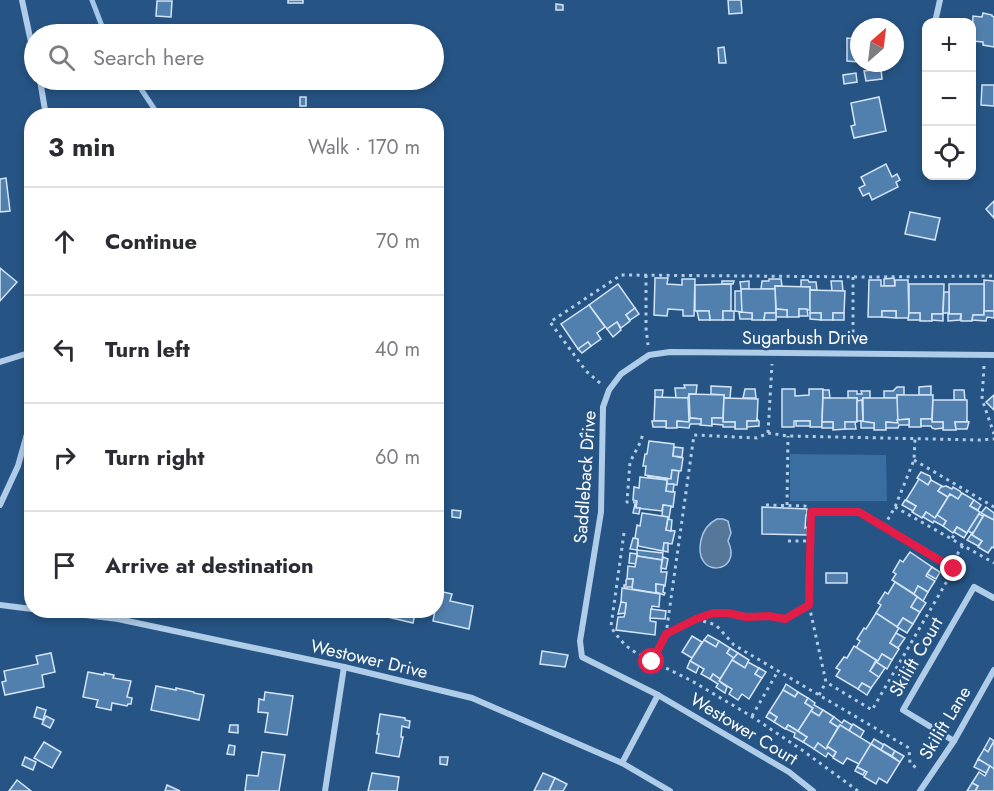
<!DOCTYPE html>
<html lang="en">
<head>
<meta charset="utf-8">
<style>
  :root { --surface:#fff; --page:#f2f2f3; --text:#2b2b33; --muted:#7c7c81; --line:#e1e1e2 }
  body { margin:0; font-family:Jost,sans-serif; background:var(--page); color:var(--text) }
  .controls { position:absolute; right:18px; top:18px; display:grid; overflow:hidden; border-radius:12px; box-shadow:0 3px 9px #0003 }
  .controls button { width:54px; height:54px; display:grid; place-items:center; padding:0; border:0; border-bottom:2px solid var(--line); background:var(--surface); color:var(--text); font:30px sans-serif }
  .compass { position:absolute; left:850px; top:18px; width:54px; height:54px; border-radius:50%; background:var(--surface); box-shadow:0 3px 9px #0003; rotate:28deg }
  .stop { position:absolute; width:18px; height:18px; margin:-14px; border:4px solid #e11d48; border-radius:50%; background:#fff }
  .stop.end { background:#e11d48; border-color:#fff; box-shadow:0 2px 6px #0008 }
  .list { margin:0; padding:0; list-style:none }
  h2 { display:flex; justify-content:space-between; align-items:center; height:78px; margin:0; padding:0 24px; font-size:26px }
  h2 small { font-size:20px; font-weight:400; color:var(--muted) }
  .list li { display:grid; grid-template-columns:39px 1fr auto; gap:18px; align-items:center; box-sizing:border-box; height:108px; padding:0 24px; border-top:2px solid var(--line) }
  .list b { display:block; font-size:22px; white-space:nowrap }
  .list em { font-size:20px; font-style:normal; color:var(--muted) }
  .icon { flex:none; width:33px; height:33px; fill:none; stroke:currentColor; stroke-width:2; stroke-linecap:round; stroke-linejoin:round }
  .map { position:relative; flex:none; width:994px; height:791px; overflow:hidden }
  .search { position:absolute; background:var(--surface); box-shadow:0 3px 9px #0003; left:24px; top:24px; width:420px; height:66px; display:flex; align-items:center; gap:15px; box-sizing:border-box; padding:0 21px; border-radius:33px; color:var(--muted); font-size:22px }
  .panel { position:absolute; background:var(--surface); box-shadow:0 3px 9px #0003; left:24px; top:108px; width:420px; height:510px; border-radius:24px }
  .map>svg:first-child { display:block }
  .green { fill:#3a6ea1 }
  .water { fill:#577799; stroke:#a4c7e8; stroke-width:1.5 }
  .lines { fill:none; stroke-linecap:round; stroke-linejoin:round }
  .stream { stroke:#a4c7e8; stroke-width:5 }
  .building { fill:#5280ae; stroke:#d3e5f6; stroke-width:1.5 }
  .path { stroke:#afcce8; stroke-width:3; stroke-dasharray:3 4.5; stroke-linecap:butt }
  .minor { stroke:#afcce8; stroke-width:6 }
  .route { stroke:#e11d48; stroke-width:8 }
  .labels { text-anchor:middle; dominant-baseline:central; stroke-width:5; stroke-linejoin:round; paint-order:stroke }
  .street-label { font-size:18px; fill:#fff; stroke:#265484 }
</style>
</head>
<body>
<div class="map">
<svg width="994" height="791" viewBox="0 0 994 791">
  <rect width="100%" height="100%" fill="#265484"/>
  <path class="green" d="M790,454l96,1 1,46h-97z"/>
  <path class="water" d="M717,519h6l5,2 3,12 -3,8c16,33 -36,39 -27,-1 2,-9 8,-17 16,-21z"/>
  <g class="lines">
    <g class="stream">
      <path d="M92,0l13,34"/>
      <path d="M135,80l24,36"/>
    </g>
  </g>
  <g class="building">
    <rect x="288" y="0" width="15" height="3"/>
    <path d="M728,0h13l1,13 -13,1z"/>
    <path d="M157,1h15l-1,16 -15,-1z"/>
    <path d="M556,4l7,1v5h-7z"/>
    <path d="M983,13l9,2v1l2,1v30l-11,-2v-3l-11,-1 1,-25 9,1z"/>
    <path d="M856,36h3v26l-12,-1v-23l9,1z"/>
    <path d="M724,47l2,16h-7l-1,-15z"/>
    <rect x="861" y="63" width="26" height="2"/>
    <path d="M881,69l1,10 -16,2 -2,-10z"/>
    <path d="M856,73l1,9 -13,2 -1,-9z"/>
    <rect x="283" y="80" width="22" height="9"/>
    <path d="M982,85h12v21l-13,-1z"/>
    <rect x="300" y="97" width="6" height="9"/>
    <path d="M879,97l7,34 -32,7 -3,-12 4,-1 -4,-22z"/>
    <path d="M886,164l6,13 5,-3 3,6 -4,2 2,5 -26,13 -3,-7 -6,3 -4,-8 6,-3 -4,-8z"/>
    <path d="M6,178l4,33 -10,1v-33z"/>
    <path d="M994,201v17l-8,-9z"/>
    <path d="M910,212l30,6 -5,22 -30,-6z"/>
    <path d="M0,268l17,14 -17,19z"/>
    <path d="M655,278h13l-1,6 15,1v-6h13l-1,37h-11v-6l-15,-1 -1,7 -13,-1z"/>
    <path d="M894,278l1,8h-11v-7z"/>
    <path d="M769,279h12l1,7h-7v3h-14l1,-8h7z"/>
    <path d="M801,280h7l1,2h7l1,8h-7v-3h-9z"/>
    <path d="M869,280h12v6h14v-6h13l1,38h-13v-7h-14v6h-14z"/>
    <path d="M984,280l10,1v30h-10z"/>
    <path d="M722,281h12l-1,3h-11z"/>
    <path d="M749,281v8h-8l-1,-7z"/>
    <path d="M831,281h11l1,10h-11z"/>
    <path d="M618,284l17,24 -9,7 4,6 -9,7 -4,-6 -10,7 -18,-24z"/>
    <path d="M731,284v27h-8v9h-13l-1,-9h-14v-26z"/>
    <path d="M909,284h35l-1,30h-11v7h-12v-8h-11z"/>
    <path d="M949,284h35v31h-11l-1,6h-11v-7h-12z"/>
    <path d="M775,286l35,1v23l-11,-1v8h-12v-7l-11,-1z"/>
    <path d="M741,289h34l1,24h-11l-1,7h-12v-7h-11z"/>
    <path d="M810,290l35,1 -1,22h-11v7h-12v-7h-11z"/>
    <path d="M735,291h6l1,21 -7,-1z"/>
    <path d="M944,292h5v21h-6z"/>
    <path d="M589,305l16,22 -8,6 4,6 -10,7 -3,-4 -10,7 -17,-25z"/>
    <path d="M635,308l4,6 -9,6 -4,-5z"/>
    <path d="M776,309l11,1v7h-11z"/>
    <path d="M799,309h8l1,7h-9z"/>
    <path d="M697,311h12l1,9h-11z"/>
    <rect x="723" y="311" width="11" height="9"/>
    <path d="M882,311h14v7l-14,-1z"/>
    <path d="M984,311h10v7l-7,-1 -1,4 -14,-1 1,-5h11z"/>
    <path d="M739,312l13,1v6h-12z"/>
    <path d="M765,313h11v7h-12z"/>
    <path d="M810,313h11v7l-11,-1z"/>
    <rect x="833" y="313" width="11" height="7"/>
    <path d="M909,313h11v7h-12z"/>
    <path d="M948,313l1,1h12l-1,6 -12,1z"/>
    <path d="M932,314h11v7l-11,-1z"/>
    <path d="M617,322l4,8 -8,7 -6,-8z"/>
    <path d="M588,342l3,4 -9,7 -4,-4z"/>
    <path d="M684,385h13l-1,9h-7l-1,4h-12l-1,-10h10z"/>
    <path d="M711,386l20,1 -1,11h-6v-3l-13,-1z"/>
    <path d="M931,386v9h-12v-8z"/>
    <path d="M897,387h7v8h-7v3h-13v-7h9z"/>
    <path d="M745,389h10l1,9h-13z"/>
    <path d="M782,389h13v7l14,-1v-6h14l-1,38h-12v-6h-16v6h-12z"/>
    <path d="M655,390h8l-1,8 -7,-1z"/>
    <path d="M823,390h6l1,8h-7z"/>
    <path d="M954,390h10l1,10h-11z"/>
    <path d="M848,391h9v3h5l-1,-3h9v7h-7l-1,3h-5v-3h-9z"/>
    <path d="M689,394l35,1 -1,23h-11v8l-12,-1 1,-6 -11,-1z"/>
    <path d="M897,395h36l-1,24h-11v8h-12v-8l-12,1z"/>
    <path d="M994,395v15l-8,-8z"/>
    <path d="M655,397l33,1 1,24 -12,-1v7h-11v-7h-12z"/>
    <path d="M724,398l34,1 -1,22h-10v8h-12v-7h-12z"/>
    <path d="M823,398h34v24h-12l1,7 -13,1v-8h-11z"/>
    <path d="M863,398h34l1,25 -12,-1v8h-12v-7l-11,-1z"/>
    <path d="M862,400l1,21h-6v-20z"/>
    <path d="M933,400h34v22h-12l1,8h-13v-8h-11z"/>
    <path d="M690,418l11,1v5h-11l-1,4 -12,-1v-6l12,1z"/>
    <path d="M712,418h11v4h12v5h-12v-2l-11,-1z"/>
    <path d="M757,419l2,2v5l-12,1v-6h10z"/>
    <path d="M909,419v6h-10l-1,3h-12v-6l12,1 -1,-3z"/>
    <path d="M921,419h11v3h11v6l-8,1 -3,-1 -1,-2h-10z"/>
    <path d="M652,421h14v6h-13z"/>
    <rect x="796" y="421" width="14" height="5"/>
    <path d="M861,421l13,2v5h-13z"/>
    <path d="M967,421l2,1 -2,7h-11l-1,-7h12z"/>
    <rect x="822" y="422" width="11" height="6"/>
    <path d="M845,422h10l1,7h-11z"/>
    <path d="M587,430l5,8 -2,3 -4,2 -6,-9z"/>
    <path d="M649,441l25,3 -1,12 10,2 -2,13 -9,-1 -1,9 -26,-4 1,-9h-3l2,-12h2z"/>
    <path d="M674,447l9,1 -1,9 -9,-1z"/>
    <path d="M672,470l7,1 -2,14 -10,-1v-4l-19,-2v-2l23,3z"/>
    <path d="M921,472l9,4 1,4 -3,5 -11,-7z"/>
    <path d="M640,477l27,3 -1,11 9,1 -2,15 -10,-2 -1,6 -26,-3 1,-7 -4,-1 1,-13 5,1z"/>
    <path d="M919,479l9,6 3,-5 11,6 -4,5 10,6 -13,21 -9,-6 -4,6 -10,-6 4,-6 -10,-6z"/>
    <path d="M667,484h7l-1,8 -7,-1z"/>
    <path d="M946,486l6,3 1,-2 7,4 2,3 -4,5 -8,-5 -2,3 -10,-6 3,-4z"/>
    <path d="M962,493l12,7 -4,6 10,6 -13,21 -10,-6 -4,6 -10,-7 3,-5 -9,-6 13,-21 8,5z"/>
    <path d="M905,500l11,6 -3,5 -11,-6z"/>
    <path d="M974,500l7,5 -3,5 -8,-4z"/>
    <path d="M635,504h1v4h4l-1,6 -6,-1z"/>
    <path d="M663,505l8,1 -2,12 -7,-2z"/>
    <path d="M762,507l45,2v6h-1l-1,13 2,-1 1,8 -46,-1z"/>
    <path d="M986,507l8,6v7l-13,-7z"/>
    <path d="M452,510l9,1 -1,7 -8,-1z"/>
    <path d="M926,512l9,6 2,-3 9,6 -3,5 -9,-5 -1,2 -10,-6z"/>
    <path d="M642,513l26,4 -2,13 9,1 -3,13 -8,-1 -1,8 -25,-5v-7l-3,-1 2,-13 3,1z"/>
    <path d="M979,514l4,2 -10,18 -5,-3z"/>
    <path d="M984,515l10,5v28l-2,-1 -4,6 -10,-6 4,-6 -10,-6z"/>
    <path d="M668,519l4,1 -1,11 -5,-1z"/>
    <path d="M957,527l10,6 -3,5 -10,-6z"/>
    <path d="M972,533v2l10,6 -4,5 -11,-6z"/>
    <path d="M633,538l5,1 -1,11 -7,-1z"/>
    <path d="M664,543h4v9l-5,-1z"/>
    <path d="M637,550l26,3 -1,7 -25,-4z"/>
    <path d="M910,552l22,15 -6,9 9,5 -7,11 -10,-6 -4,8 -22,-14 4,-6 -3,-2 7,-12 3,2z"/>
    <path d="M630,553l7,1 -1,10 -7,-1z"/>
    <path d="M637,556l25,4 -1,12h6l-2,14 -9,-2v9l-24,-4 1,-10h-6l1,-13 7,1z"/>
    <path d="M663,557l5,2 -2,10 -5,-1z"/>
    <path d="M932,567l8,5 -4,7 -9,-5z"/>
    <rect x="826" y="573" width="21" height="10"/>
    <path d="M627,579h6l-1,8h-8v-2h2v-5z"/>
    <path d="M895,582l23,15 -7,10 9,5 -7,12 -10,-6 -6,9 -21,-14 5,-8 -3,-2 7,-11 3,2z"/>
    <path d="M656,584l8,1 -1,7 2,1 -1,2 -8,-3z"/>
    <path d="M918,586l10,6 -5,9 -9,-7z"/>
    <path d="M622,588l38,6 -1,13 -7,-1 -2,15 6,1 -1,13 -39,-5 2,-13h6l1,-4 1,-10 -5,-1z"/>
    <path d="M439,591l13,3 -2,7 23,5 -4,23 -36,-8 2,-11h1z"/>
    <path d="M917,597l9,6 -6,9 -9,-5z"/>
    <path d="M621,602l5,1 -1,10 -7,1z"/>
    <path d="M651,609l15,2 -1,8 -15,-1z"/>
    <path d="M376,610h40l-3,13 -38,-9z"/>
    <path d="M876,613l23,15 -9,15 9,6 -7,11 -10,-6 -4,7 -22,-13 4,-7 -3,-2 7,-11 2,1z"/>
    <path d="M903,618l10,6 -6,9 -10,-6z"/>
    <path d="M896,633l9,5 -7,10 -8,-5z"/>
    <path d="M708,635l11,6 -3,6 -12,-7z"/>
    <path d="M692,636l10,6 -10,16 -10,-6z"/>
    <path d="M704,640l12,7 3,-6 11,7 -3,5 7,5 -14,21 -7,-5 -3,5 -9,-5 3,-5 -14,-8z"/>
    <path d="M854,646l22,14 -6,11 9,6 -8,11 -9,-5 -4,6 -22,-13 4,-6 -4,-2 8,-11 3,1z"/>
    <path d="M730,648l8,5 -4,5 -7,-5z"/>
    <path d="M542,651l26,4 -3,12 -25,-3z"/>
    <path d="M51,653l4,19 -13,3 2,12 -39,8 -3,-13 4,-1 -2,-10 34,-7 -2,-8z"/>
    <path d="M738,653l11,7 -4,8 -13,-8z"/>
    <path d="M882,654l10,6 -5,9 -11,-7v-2l2,1z"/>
    <path d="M732,660l13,8 3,-6 11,6 -4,6 7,4 -13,21 -7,-5 -4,6 -9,-6 3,-5 -13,-8z"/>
    <path d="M690,661l9,5 -3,7 -9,-5z"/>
    <path d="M876,662l9,6 -6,9 -9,-6z"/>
    <path d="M759,668l7,4 -4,6 -7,-4z"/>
    <path d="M88,672l16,3v-2l10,2 -1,3 18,3 -4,16 5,1 -1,6h-3l-1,2 -15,-3 -1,7 -15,-3 2,-7 -15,-3z"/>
    <path d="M713,674l7,5 -1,2 8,6 -2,6 -9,-6 2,-3 -8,-5z"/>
    <path d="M862,683l9,5 -4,7 -9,-6z"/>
    <path d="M786,684l12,8 -3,5 -12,-7z"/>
    <path d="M156,686l20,4v-2l18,4v1l10,2 -5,25 -48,-10z"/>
    <path d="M783,690l12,7 3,-5 10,6 -3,5 8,5 -15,23 -10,-6 -3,4 -11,-7 3,-5 -8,-5z"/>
    <path d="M265,692l28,4 -6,39 -22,-3 3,-19 -10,-1 1,-13 5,1z"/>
    <path d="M808,698l7,5 -1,2 9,5 -4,6 -8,-5 2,-3 -8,-5z"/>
    <path d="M37,707l9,3 -3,10 -9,-3z"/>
    <path d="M823,710l11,7 -4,5 8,5 -12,22 -8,-6 -4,6 -11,-7 4,-5 -9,-6 13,-20 8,5z"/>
    <path d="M769,712l8,5 -3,5 -8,-5z"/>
    <path d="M380,714l25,4v2l5,1 -1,7 -7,-2 -1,11h2l-4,20 -23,-4 3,-19h-2z"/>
    <path d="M46,716l8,4 -4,8 -8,-4z"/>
    <path d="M834,717l8,6 2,-3 8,5 -3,6 -9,-6 -2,2 -8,-5z"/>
    <path d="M853,724l11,7 -4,7 -11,-7z"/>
    <path d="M230,725h8v8l-9,-1z"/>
    <path d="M788,725l19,12 -4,5 -9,-5 1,-4 -9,-4z"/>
    <path d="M840,725l31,19 -12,20 -12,-6 -4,6 -10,-6 3,-6 -9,-6z"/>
    <path d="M990,738l4,3 -6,11 -4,-3z"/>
    <path d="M874,739l10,6 -3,5 -10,-6z"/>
    <path d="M994,741v28l-16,-10 6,-10 4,3z"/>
    <path d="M44,742l17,10 -9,16 -18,-10z"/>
    <path d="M818,743l8,6 2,-2 8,5 -3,5 -5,-4 -2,4 -12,-8z"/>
    <path d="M871,744l29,18 -13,21 -8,-5 -3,6 -12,-7 3,-5 -10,-5z"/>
    <path d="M884,744l11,7 -3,5 -11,-6z"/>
    <path d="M229,745l6,1 -1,9 -7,-1z"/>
    <path d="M895,751l9,5 -4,6 -8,-6z"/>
    <path d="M262,752l23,3 -6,36h-34l2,-16 11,1z"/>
    <path d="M25,757l11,5 -3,8 -11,-5z"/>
    <path d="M440,757h8l-1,8 -7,-1z"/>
    <path d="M978,759l12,7 -4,7 -12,-6z"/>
    <path d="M990,766l4,3v22h-19l3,-5 -6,-3 7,-11 6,4z"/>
    <path d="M857,767l8,4 -2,4 -8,-4z"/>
    <path d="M372,773l27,4 -2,14h-29z"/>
    <path d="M543,773l12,5 -6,13h-15z"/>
    <path d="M555,778l12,6 -4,7h-14z"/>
    <path d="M17,780l14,11h-22z"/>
    <path d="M972,783l6,3 -3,5h-8z"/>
    <path d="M167,785l13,6h-15z"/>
  </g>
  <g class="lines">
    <g class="path">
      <path d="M646,275v53l2,17"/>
      <path d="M853,277v67"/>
      <path d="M984,366l-2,33 12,35"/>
      <path d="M600,383l-14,-12 -36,-49 71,-47 250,2 123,-1"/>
      <path d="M768,433l20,3 191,4 15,-1"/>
      <path d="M914,460l80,47"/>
      <path d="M636,502h-9l3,-40 11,-21 2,-8"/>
      <path d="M766,505l39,1 6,6"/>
      <path d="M787,505l1,-69"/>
      <path d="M895,507l99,56"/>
      <path d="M884,526l11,-19 19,-47 1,-21"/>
      <path d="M624,533l-13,93 3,6 11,13 11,8 56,28 59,35 51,34 56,41"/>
      <path d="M952,538l4,-5"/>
      <path d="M788,541h21"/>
      <path d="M954,569l-82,141 -46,-28 -17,-77 2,-93h48l95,57 4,-16 5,-8"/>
      <path d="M696,619l20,6 18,20 175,103 1,15 9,7"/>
      <path d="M666,634c14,-7 31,-19 48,-21 11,-2 22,3 33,4 13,0 25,-1 38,2l24,-14"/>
      <path d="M652,662l14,-28 28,-199 63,3 11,-5 4,-69"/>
      <path d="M819,695l7,-13"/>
      <path d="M752,716l26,-45"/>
    </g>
    <g class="minor">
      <path d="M22,0l12,56"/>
      <path d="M935,22l5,-22"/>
      <path d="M40,80l6,36"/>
      <path d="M0,362l32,-10"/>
      <path d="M0,505l18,-39 14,-50"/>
      <path d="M0,605l32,4"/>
      <path d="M44,610l74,9 226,48 128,31 150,65 48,28"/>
      <path d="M954,741l-51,-31 71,-123 20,11"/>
      <path d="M622,763l36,-68"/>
      <path d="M325,791l19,-124"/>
      <path d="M813,791l-24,-19 -131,-77 -76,-38 -2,-16 21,-129 2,-105 6,-17 12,-16 28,-19 21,-3 324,3"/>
      <path d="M920,791l34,-50 40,-71"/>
    </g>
  </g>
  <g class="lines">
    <path class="route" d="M652,662l14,-28 30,-15 17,-6h15l18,4 23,-1 16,3 24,-14 2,-93h48l95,57"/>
  </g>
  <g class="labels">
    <g class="street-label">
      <text x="805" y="338">Sugarbush Drive</text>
      <text transform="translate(585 477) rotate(-86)">Saddleback Drive</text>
      <text transform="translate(916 657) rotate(-60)">Skilift Court</text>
      <text transform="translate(369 659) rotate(13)">Westower Drive</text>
      <text transform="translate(945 723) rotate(-59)">Skilift Lane</text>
      <text transform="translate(744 729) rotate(31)">Westower Court</text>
    </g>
  </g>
</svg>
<div class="controls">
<button>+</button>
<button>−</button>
<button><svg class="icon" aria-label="locate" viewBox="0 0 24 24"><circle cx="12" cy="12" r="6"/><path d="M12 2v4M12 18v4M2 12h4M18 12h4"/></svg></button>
</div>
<svg class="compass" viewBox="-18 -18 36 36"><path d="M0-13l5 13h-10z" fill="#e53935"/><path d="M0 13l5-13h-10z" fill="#7c7c81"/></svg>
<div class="stop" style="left:652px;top:662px"></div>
<div class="stop end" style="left:954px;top:569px"></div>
<div class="search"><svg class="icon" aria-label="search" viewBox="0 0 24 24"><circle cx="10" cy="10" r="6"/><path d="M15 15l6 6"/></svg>Search here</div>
<section class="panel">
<h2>3 min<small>Walk · 170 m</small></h2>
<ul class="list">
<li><svg class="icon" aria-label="ahead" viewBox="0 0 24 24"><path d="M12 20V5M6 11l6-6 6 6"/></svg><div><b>Continue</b></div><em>70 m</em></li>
<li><svg class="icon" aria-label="left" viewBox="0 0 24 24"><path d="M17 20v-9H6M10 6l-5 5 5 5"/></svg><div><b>Turn left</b></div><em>40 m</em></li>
<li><svg class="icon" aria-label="right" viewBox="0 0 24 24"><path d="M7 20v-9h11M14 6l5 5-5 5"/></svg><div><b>Turn right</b></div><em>60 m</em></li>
<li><svg class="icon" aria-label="arrive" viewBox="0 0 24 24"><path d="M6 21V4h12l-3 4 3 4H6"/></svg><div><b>Arrive at destination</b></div></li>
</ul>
</section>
</div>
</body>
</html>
